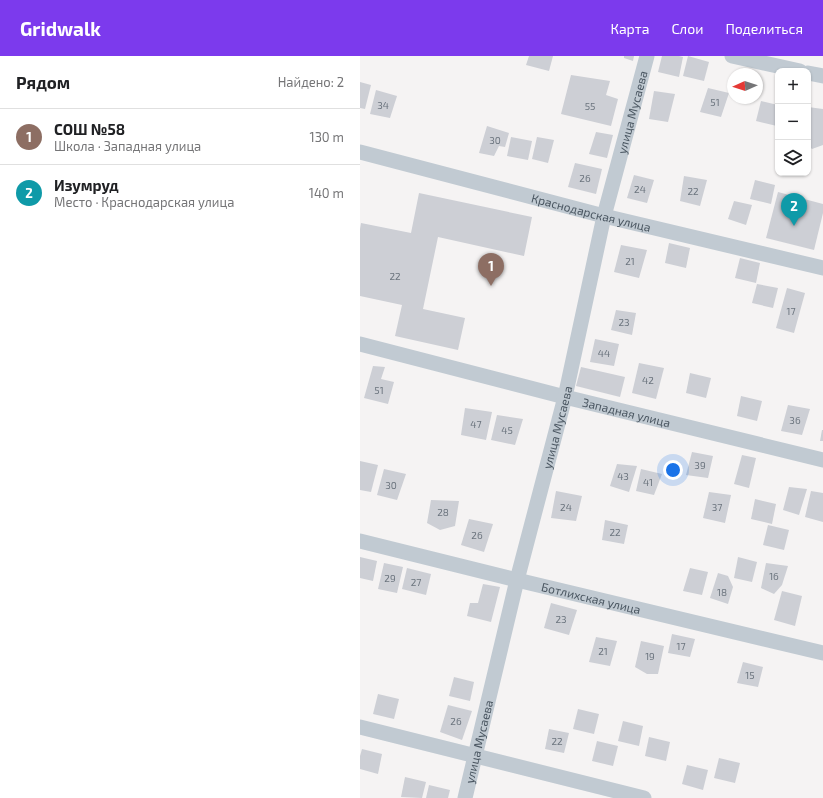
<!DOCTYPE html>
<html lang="ru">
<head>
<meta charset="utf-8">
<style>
  :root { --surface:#fff; --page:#f6f6f6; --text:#202124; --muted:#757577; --line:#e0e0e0; --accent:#7c3aed }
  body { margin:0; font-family:"Exo 2",sans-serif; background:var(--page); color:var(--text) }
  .controls { position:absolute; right:12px; top:12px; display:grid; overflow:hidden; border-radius:8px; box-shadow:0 1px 3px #0004 }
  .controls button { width:36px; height:36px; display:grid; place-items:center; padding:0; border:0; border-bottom:1px solid var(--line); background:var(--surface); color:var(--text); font:20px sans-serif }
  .compass { position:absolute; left:367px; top:12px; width:36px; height:36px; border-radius:50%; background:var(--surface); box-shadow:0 1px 3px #0004; rotate:267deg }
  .you { position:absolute; left:313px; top:414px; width:14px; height:14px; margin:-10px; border:3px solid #fff; border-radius:50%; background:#1a73e8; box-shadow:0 0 0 6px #1a73e833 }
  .badge { display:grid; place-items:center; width:26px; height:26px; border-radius:50%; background:var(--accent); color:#fff; font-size:13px; font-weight:700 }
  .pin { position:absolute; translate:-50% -33px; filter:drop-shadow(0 1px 2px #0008) }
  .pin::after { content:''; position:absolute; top:21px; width:14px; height:12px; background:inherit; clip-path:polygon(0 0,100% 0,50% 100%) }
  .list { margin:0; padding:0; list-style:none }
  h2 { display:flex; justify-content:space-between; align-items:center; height:52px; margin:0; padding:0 16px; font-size:17px }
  h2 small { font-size:13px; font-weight:400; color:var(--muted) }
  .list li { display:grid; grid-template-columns:26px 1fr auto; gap:12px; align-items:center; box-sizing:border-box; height:56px; padding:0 16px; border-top:1px solid var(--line) }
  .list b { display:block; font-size:15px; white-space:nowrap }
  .list p { margin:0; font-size:13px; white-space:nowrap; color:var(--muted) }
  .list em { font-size:13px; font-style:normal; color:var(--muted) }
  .icon { flex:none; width:22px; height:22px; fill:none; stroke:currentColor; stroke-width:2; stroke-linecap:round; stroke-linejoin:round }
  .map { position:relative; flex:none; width:463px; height:742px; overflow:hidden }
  header { display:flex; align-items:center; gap:24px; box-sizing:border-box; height:56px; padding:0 20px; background:var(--accent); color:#fff }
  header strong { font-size:19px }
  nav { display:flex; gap:22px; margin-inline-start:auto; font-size:14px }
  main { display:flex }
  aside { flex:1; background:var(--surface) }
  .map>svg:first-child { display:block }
  .building { fill:#cdcfd5 }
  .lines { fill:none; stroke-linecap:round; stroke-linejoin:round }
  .minor { stroke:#c1cad2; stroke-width:15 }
  .labels { text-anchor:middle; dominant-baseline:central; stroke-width:3; stroke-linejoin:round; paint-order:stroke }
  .number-label { font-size:10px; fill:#6b747e }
  .street-label { font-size:12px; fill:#4a5661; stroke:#fff }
</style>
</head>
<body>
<header>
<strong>Gridwalk</strong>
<nav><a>Карта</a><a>Слои</a><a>Поделиться</a></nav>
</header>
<main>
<aside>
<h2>Рядом<small>Найдено: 2</small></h2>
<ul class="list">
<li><span class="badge" style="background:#8d6e63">1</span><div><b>СОШ №58</b><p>Школа · Западная улица</p></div><em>130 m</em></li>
<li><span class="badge" style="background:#0f9aa8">2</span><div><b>Изумруд</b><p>Место · Краснодарская улица</p></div><em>140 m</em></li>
</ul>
</aside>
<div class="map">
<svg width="463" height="742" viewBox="0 0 463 742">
  <rect width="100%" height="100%" fill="#f5f3f3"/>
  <g class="building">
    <path d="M169,0h24l-4,15 -23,-6z"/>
    <path d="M264,0h10l-1,5 -9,-3z"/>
    <path d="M302,0h17l4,1 -4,20 -21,-5z"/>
    <path d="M328,0l21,6 -5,19 -21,-5z"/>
    <path d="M211,19l39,6 -4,14 12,4 -7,27 -50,-12z"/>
    <path d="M0,26l11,3 -6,24 -5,-1z"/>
    <path d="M348,32l21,5 -8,24 -21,-5z"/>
    <path d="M16,34l21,6 -7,22 -20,-4z"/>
    <path d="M294,35l21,3 -7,28 -19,-3z"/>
    <path d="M401,45l17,4v16l-1,5 -21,-5z"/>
    <path d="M448,51l15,2v36l-11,4 -4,-4z"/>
    <path d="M127,70l22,7 -4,14 -6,-1 -5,10 -15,-3z"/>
    <path d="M236,76l17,3 -6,23 -18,-4z"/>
    <path d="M151,81l21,4 -4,19 -21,-4z"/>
    <path d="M177,81l17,3 -6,23 -16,-4z"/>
    <path d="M215,107l27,6 -6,25 -28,-7z"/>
    <path d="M274,119l20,5 -7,23 -20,-5z"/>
    <path d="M324,120l23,4 -7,26 -20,-5z"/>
    <path d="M395,124l20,5 -4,19 -21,-5z"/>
    <path d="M418,136l45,12v9l-9,37 -48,-12z"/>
    <path d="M59,137l113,24 -8,39 -86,-19 -15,72 42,9 -7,32 -63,-14 7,-31 -42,-9v-67l1,-6 50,10z"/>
    <path d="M374,145l18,4 -6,20 -18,-6z"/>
    <path d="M309,187l21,5 -4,20 -21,-5z"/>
    <path d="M261,189l26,5 -8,28 -25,-6z"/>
    <path d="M380,202l20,5 -4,20 -21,-5z"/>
    <path d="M397,228l21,4 -5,20 -21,-5z"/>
    <path d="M427,232l18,5 -11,40 -18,-5z"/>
    <path d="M256,254l20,3 -4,22 -21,-5z"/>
    <path d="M235,283l24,5 -5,22 -24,-4z"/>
    <path d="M279,307l25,5 -8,31 -24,-6z"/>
    <path d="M13,310l12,1 -4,12 13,3 -6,22 -24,-6z"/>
    <path d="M221,311l44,10 -5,20 -44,-11z"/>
    <path d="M330,317l21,5 -5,20 -20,-5z"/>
    <path d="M381,340l21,5 -5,20 -20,-5z"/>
    <path d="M428,349l22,4 -8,26 -21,-4z"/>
    <path d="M105,352l27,4 -6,28 -25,-5z"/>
    <path d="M137,359l26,4 -8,26 -24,-5z"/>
    <path d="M462,374h1v11h-3z"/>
    <path d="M332,396l21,4 -5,22 -22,-3z"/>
    <path d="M382,399l14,3 -7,30 -15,-4z"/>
    <path d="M0,405l18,4 -7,27 -11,-2z"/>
    <path d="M257,408l20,2 -8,26 -19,-6z"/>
    <path d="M24,413l22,5 -9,26 -20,-5z"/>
    <path d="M281,413l21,5 -8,21 -18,-4z"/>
    <path d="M429,431l18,2 -8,26 -16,-5z"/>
    <path d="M196,435l26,5 -6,25 -25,-3z"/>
    <path d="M451,435l12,2v29l-18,-5z"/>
    <path d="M349,436l22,3 -6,28 -22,-5z"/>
    <path d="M395,443l21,5 -4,20 -21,-5z"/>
    <path d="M71,444l28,1 -4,25 -15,4 -13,-7z"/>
    <path d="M109,463l24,5 -9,28 -23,-7z"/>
    <path d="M245,464l23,5 -4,19 -22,-4z"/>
    <path d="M408,469l21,5 -5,20 -21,-5z"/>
    <path d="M0,501l17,4 -4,20 -13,-3z"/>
    <path d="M378,501l19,5 -5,20 -18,-4z"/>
    <path d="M24,507l19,4 -6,26 -19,-4z"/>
    <path d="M406,507l22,3 -6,19 -8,9 -13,-6z"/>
    <path d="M47,512l24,6 -5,21 -24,-6z"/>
    <path d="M330,512l18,4 -6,23 -19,-4z"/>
    <path d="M358,517l10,3 5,11 -5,17 -18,-6z"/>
    <path d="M123,528l17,3 -9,35 -24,-6 3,-13h8z"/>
    <path d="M422,535l20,5 -7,30 -21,-6z"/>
    <path d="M191,547l26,7 -8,25 -25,-7z"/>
    <path d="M312,578l23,5 -5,18 -22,-4z"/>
    <path d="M236,581l21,4 -7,25 -21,-4z"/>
    <path d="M281,585l23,5 -6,28h-11l-12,-7z"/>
    <path d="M383,606l20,5 -5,20 -21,-4z"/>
    <path d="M94,621l20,5 -4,19 -21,-5z"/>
    <path d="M18,638l21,5 -5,20 -21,-5z"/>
    <path d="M88,649l24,6 -10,29 -22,-8z"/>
    <path d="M218,653l21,5 -5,20 -21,-5z"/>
    <path d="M263,665l20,5 -4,20 -21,-5z"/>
    <path d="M189,673l20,4 -5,20 -19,-4z"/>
    <path d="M289,681l21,5 -4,19 -21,-5z"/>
    <path d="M237,685l21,5 -5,20 -21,-5z"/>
    <path d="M2,693l20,5 -4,20 -18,-5v-13z"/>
    <path d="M359,702l21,5 -5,20 -21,-5z"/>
    <path d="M327,709l21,5 -5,20 -21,-6z"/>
    <path d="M45,721l21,5 -4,16 -21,-1z"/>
    <path d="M69,729l21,5 -2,8h-22z"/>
  </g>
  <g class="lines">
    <g class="minor">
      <path d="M372,0l68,15"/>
      <path d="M448,17l15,3"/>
      <path id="s1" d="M0,96l244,64 219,52"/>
      <path id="s2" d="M0,288l205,53 258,63"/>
      <path id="s3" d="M0,485l157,39 306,73"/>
      <path d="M0,671l284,71"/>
      <path id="s4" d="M105,742l52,-218 48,-183 39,-181 43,-160"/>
    </g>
  </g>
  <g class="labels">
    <g class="number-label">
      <text x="355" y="46">51</text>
      <text x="23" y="49">34</text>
      <text x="230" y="50">55</text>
      <text x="135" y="84">30</text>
      <text x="225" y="122">26</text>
      <text x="280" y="133">24</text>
      <text x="333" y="135">22</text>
      <text x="270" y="205">21</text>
      <text x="35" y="220">22</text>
      <text x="431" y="255">17</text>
      <text x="264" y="266">23</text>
      <text x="244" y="297">44</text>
      <text x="288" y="324">42</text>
      <text x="19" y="334">51</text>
      <text x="435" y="364">36</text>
      <text x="116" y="368">47</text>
      <text x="147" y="374">45</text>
      <text x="340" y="409">39</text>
      <text x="263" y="420">43</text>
      <text x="288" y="426">41</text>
      <text x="31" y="429">30</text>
      <text x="206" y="451">24</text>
      <text x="357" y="451">37</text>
      <text x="83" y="456">28</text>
      <text x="255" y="476">22</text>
      <text x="117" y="479">26</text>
      <text x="414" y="520">16</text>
      <text x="30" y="522">29</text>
      <text x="56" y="526">27</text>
      <text x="362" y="536">18</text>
      <text x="201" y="563">23</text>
      <text x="321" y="590">17</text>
      <text x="243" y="595">21</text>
      <text x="290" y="600">19</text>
      <text x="390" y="619">15</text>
      <text x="96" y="665">26</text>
      <text x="197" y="685">22</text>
    </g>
    <g class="street-label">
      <text stroke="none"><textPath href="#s4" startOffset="706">улица Мусаева</textPath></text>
      <text stroke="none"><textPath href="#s1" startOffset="239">Краснодарская улица</textPath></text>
      <text stroke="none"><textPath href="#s2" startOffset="275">Западная улица</textPath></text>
      <text stroke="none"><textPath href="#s4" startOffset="382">улица Мусаева</textPath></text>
      <text stroke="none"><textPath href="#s3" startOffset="238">Ботлихская улица</textPath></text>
      <text stroke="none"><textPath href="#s4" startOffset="58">улица Мусаева</textPath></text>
    </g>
  </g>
</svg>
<div class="controls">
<button>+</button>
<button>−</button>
<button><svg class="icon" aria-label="layers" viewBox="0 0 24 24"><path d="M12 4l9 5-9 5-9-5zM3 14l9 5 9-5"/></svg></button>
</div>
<svg class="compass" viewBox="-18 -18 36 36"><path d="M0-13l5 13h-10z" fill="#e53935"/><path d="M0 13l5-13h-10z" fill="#757577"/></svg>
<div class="you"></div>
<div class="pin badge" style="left:131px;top:230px;background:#8d6e63">1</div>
<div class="pin badge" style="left:434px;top:170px;background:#0f9aa8">2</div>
</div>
</main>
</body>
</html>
